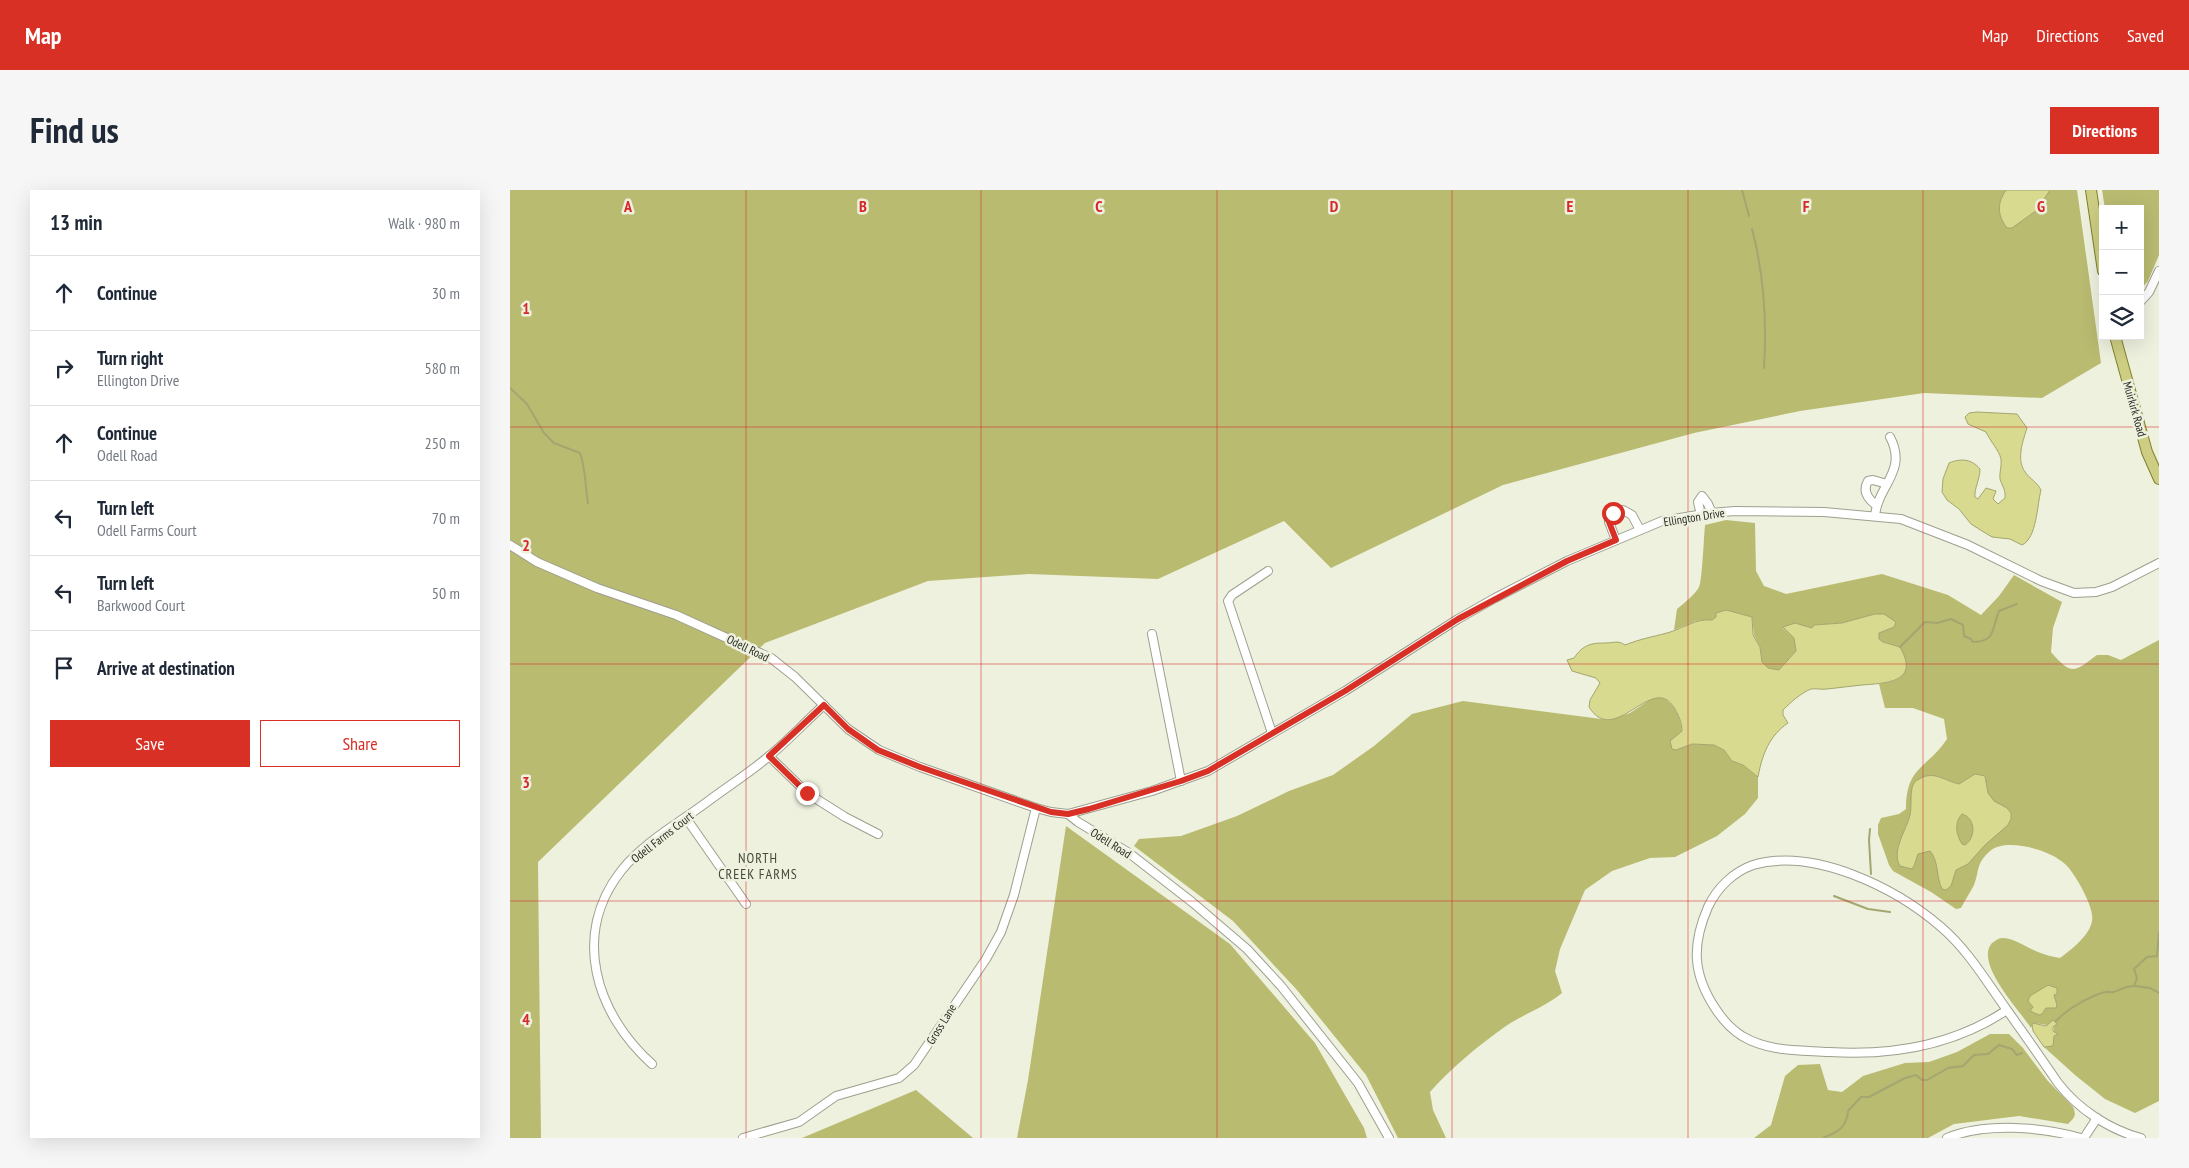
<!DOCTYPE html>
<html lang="en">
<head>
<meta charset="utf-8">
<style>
  :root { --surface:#fff; --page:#f6f6f7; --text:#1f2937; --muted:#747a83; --line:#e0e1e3; --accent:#d93025 }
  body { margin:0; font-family:"PT Sans Narrow",sans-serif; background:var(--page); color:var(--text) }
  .controls { position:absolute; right:15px; top:15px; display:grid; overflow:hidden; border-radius:0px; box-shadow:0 5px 20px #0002 }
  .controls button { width:45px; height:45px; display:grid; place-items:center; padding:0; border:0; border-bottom:1px solid var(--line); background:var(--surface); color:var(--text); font:25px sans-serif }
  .stop { position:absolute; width:15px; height:15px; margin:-11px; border:4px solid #d93025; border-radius:50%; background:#fff }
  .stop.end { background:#d93025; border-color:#fff; box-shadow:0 1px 5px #0008 }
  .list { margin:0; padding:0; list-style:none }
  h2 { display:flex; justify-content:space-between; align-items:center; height:65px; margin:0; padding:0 20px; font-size:21px }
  h2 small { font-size:16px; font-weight:400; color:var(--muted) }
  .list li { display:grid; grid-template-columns:32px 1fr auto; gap:15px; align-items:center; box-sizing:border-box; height:75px; padding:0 20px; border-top:1px solid var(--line) }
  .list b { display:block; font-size:19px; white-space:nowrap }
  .list p { margin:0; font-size:16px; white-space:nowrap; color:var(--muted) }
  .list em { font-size:16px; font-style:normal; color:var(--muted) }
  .actions { display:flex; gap:10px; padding:15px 20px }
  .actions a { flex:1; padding:11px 0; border:1px solid var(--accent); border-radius:0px; text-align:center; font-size:18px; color:var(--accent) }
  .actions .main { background:var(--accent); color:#fff }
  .icon { flex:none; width:28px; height:28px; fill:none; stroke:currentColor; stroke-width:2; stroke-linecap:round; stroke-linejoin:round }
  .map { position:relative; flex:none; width:1649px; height:948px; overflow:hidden; border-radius:0px }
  header { display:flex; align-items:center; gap:30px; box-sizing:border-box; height:70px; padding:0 25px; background:var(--accent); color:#fff }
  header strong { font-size:24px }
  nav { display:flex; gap:28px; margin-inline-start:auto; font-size:18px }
  .intro { display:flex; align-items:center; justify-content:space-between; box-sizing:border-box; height:120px; padding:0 30px }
  h1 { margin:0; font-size:35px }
  .button { padding:12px 22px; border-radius:0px; background:var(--accent); color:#fff; font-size:18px; font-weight:700 }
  main { display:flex; gap:30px; padding:0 30px }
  aside { flex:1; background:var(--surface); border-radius:0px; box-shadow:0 5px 20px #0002 }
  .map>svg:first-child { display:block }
  .forest { fill:#b9bb71 }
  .water { fill:#d7da8f; stroke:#a3a66f; fill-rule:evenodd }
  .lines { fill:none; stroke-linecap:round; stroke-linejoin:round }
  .stream { stroke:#a3a66f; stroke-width:2 }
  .minor-casing { stroke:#9e9f8e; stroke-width:10 }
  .major-casing { stroke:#7f802c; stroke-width:12 }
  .minor { stroke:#fff; stroke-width:8 }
  .major { stroke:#cdce83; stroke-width:10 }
  .route { stroke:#d93025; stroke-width:6 }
  .grid { fill:none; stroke:#d62828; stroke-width:1; stroke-opacity:0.55 }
  .labels { text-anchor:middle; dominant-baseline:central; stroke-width:5; stroke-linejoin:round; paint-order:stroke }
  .street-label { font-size:12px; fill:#2b2c25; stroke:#eff1df }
  .neighbourhood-label { font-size:14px; letter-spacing:1px; fill:#48493a; stroke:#eff1df }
  .grid-label { font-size:16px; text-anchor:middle; font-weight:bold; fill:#d62828; stroke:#eff1df; stroke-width:5; stroke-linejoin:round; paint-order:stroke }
</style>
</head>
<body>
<header>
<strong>Map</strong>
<nav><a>Map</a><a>Directions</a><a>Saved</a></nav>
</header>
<div class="intro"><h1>Find us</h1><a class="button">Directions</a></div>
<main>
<aside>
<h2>13 min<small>Walk · 980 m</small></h2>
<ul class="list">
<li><svg class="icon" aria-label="ahead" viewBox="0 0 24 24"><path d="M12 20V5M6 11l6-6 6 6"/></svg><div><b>Continue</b></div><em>30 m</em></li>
<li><svg class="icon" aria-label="right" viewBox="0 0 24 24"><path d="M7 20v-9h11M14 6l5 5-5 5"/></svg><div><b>Turn right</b><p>Ellington Drive</p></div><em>580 m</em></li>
<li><svg class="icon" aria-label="ahead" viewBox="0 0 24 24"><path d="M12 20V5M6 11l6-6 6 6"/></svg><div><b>Continue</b><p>Odell Road</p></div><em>250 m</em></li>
<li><svg class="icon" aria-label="left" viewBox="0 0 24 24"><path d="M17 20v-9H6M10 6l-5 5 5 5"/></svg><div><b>Turn left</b><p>Odell Farms Court</p></div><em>70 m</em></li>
<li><svg class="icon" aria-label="left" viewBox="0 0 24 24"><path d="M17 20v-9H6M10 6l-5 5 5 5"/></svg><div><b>Turn left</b><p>Barkwood Court</p></div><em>50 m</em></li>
<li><svg class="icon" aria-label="arrive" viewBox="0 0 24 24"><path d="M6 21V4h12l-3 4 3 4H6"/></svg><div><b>Arrive at destination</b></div></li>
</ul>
<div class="actions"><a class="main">Save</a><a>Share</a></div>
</aside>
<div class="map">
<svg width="1649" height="948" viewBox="0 0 1649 948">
  <rect width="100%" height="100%" fill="#eff1df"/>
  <g class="forest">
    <path d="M0,0h1567l24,173 -59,35 -118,-5 -124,18 -106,22 -191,52 -172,83 -47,-47 -126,58 -129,-5 -101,7 -163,62 -227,219 3,276h-31z"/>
    <path d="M1592,0h57v65l-11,26 -8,9v-81h-35z"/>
    <path d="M1216,330l29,3 1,48 8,15 22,8 96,-20 66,21 33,20 18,-19 15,-21 48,27 -9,26 -2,24c21,24 23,20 46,3h11l13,5 38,-20v461l-24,12 -30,-14 -30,-24 -31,-28h6l4,-11v-10l-20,-3 -3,5c-11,-17 -57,-65 -39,-85 3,-2 7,-5 10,-5 13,0 25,10 36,14 7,3 15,5 22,6 11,-8 30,-23 32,-37 3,-13 -17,-48 -27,-57 -14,-14 -59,-27 -75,-13 -15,14 -10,19 -16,34 -4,8 -9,15 -13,23l-5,1 -25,-17 -38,-21 -4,-6 -11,-31v-9l3,-7 18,-4 7,-5c0,-43 21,-40 41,-70l-3,-20 -31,-11h-28l-6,-24 17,-4 4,-33 -17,-5 -4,-3v-6l15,-6 2,-5 -21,-8 -33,9 -27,2 -3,3h-29l11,10 2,13 -17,19 -11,-2 -6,-6 -2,-15 -6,-12 -2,-18 -26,-7 -14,10 -16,1 -22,9 3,-21c8,-7 17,-13 22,-22 3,-4 5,-52 6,-62z"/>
    <path d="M1151,507c13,5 20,21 21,34l-5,5 -1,14 16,-6 22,1 10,5 8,11 11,4 15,12v21l-13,16 -28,22 -42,21 -25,1 -38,13 -27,19 -25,59 -5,22 7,22c-17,14 -38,21 -56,33 -28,20 -54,41 -76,66l3,18 13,28h-48l-32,-63 -69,-85 -64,-69 -99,-75 5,-7 42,-3 56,-20 52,-25 44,-16 41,-29 38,-32 51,-13 146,19 21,-7 21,-14z"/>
    <path d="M556,636l164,118 85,99 49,85 3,10h-350l11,-58z"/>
    <path d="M1480,844h19l14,14 24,32 26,27c4,9 1,11 -5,17l-49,-8 -65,8 -26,14h-174l17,-13 14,-49 13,-11 22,-1 8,26 14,2 21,-16 42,-13 24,-1 28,-10z"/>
    <path d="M406,900l57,48h-171z"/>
  </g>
  <g class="water">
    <path d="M1496,0h44l-13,20 -25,18h-5c-10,-13 -10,-25 -1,-38z"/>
    <path d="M1467,222l40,2 10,14c-4,13 -11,31 -2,44 5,7 12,10 16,18 -4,15 -4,48 -19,55l-12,-6 -18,-2 -10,-6 -11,-7 -12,-15 -12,-9 -5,-8 1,-13 6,-16c12,-5 23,-4 31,6 0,10 -6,20 -5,28l3,2 8,-11 10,3 -3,8 5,5 7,-6c1,-8 -3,-12 -5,-19 -1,-6 2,-13 1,-20 -2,-9 -11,-18 -15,-27l-18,-8 -3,-7 4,-4z"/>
    <path d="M1216,420l26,7 1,18 7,12 2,15 6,6 11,2 17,-19 -2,-13 -11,-11 12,-4 17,5 2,-3 28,-2 33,-9h9l12,8 -2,5 -15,6v6l4,3 17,5c20,35 -12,36 -38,38 -12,1 -23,3 -35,4 -5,1 -11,-1 -16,0 -10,4 -20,13 -28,21v5l5,8c-19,13 -26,32 -30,54l-15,-12 -11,-4 -8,-11 -10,-5 -22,-1 -16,6 -4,-1 -2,-8 12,-10c0,-8 -3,-15 -7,-22 -22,-39 -60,40 -86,-2l1,-7 10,-17 -4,-5 -24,-7 -5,-11 7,-2c9,-13 16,-15 31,-15 9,0 13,-3 20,2 15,-6 27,-8 42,-12 15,-4 29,-15 45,-13l4,-3v-4z"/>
    <path d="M1465,584l10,2 3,17 6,8 13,7 4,5v6l-3,6 -23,20 -17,19 -12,6 -5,16 -5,4 -4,-1c-6,-12 -3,-28 -12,-38l-12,3 -4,12 -2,3 -12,-3c-9,-15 6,-35 10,-51 2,-9 0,-19 2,-27 1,-4 3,-7 7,-9 15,-9 26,2 40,5zM1452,624c14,4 14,24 3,31l-3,-1c-6,-10 -8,-21 0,-30z"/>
    <path d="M1538,795l9,3v6l-3,1 3,10 -1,3h-10l-4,6 -3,1 -9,-4 3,-4 -5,-6 2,-5z"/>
    <path d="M1543,830l4,4 -4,3v4l5,3 -4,2 -1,10 -9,1 -11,-16 -1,-6 1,-2 13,3z"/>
  </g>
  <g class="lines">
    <g class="stream">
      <path d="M1232,0l7,26"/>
      <path d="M1242,39c12,46 15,93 12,139"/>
      <path d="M0,198l17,16 17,29 10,10 26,10c6,17 5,33 8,50"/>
      <path d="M1390,457l25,-25 12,1 14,-4 12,6 1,11 7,3 2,3c24,-1 18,-13 26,-31l18,-7"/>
      <path d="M1360,639l-1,11 2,34"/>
      <path d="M1324,706l34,13 22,3"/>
      <path d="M1625,796l15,2 9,5"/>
      <path d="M1546,831c11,-12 34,-25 49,-29 3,-1 5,1 8,0 7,-1 10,-6 21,-6l3,-8 -3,-9 13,-12 10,-1 2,-24"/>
      <path d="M1313,948c15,-6 24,-11 25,-27l13,-14h8l36,-19 11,-3 6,5h5l21,-12 15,-2 11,-11 14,-1 11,-9 13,4 5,6 5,-2"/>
    </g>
    <defs>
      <g id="minor">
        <path d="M1630,112l9,-10 10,-21"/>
        <path d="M1366,315c-8,-6 -14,-14 -8,-24l5,-1 14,4"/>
        <path d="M1191,325l-3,-13 4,-6 6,8 4,9"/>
        <path d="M1365,326c3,-31 33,-45 15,-79"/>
        <path d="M1106,350l-7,-18v-6l14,-6 9,5 8,15"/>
        <path d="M0,355l27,17 60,26 79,27 95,43 24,19 53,52 31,21 41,17 116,41 15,4 17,2 10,8 51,31 63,49 55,47 34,37 77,97 31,55"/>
        <path d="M758,381l-36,24 -4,6 44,132"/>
        <path d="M642,444l29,147"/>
        <path d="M259,566l38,37 38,24 33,17"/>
        <path d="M558,624l84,-23 56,-20 137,-80 113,-72 37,-21 72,-37 95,-40 48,-8 25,-2 89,1 77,7 67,26 73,36 33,12 22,-1 16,-5 47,-24"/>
        <path d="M176,628l60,86"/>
        <path d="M1497,820c-54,36 -114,46 -178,42 -30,-2 -60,0 -87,-16 -11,-7 -20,-17 -27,-28 -23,-35 -23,-64 -7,-101 9,-19 25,-35 45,-42 61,-18 143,23 188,62 27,23 45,54 66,83 17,24 34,48 51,73 20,26 52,47 83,55"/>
        <path d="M142,874c-56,-50 -81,-129 -31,-193 23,-29 58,-48 86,-69 20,-15 42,-29 61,-45 20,-16 37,-35 56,-52"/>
        <path d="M233,948l56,-16 37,-26 63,-18 15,-13 72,-106 15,-27 13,-37 22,-87"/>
        <path d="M1437,948c38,-16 96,-11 134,0"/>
        <path d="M1574,948l13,-20"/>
      </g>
      <g id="major">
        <path d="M1581,0l12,81"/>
        <path d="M1605,146l32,116 12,27"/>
      </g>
    </defs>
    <use href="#minor" class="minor-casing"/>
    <use href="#major" class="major-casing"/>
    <use href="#minor" class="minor"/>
    <use href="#major" class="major"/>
  </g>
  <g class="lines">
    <path class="route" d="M297,603l-38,-37 55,-51 24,24 30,21 42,17 131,45 17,2 21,-5 92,-28 27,-10 137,-80 113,-72 109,-58 49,-21 -7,-18v-6l4,-3"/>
  </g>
  <path class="grid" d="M236,0v948M471,0v948M707,0v948M942,0v948M1178,0v948M1413,0v948M0,237h1649M0,474h1649M0,711h1649"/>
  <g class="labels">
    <g class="street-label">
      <text transform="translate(1625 219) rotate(74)">Muirkirk Road</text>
      <text transform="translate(1184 327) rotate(-9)">Ellington Drive</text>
      <text transform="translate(238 458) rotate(26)">Odell Road</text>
      <text transform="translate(152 647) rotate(-38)">Odell Farms Court</text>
      <text transform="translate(601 653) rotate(32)">Odell Road</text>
      <text transform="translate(431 834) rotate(-58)">Gross Lane</text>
    </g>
    <g class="neighbourhood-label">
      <text x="248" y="668">NORTH<tspan x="248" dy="16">CREEK FARMS</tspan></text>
    </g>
  </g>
  <g class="grid-label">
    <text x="118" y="22">A</text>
    <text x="353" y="22">B</text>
    <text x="589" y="22">C</text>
    <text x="824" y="22">D</text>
    <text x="1060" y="22">E</text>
    <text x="1296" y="22">F</text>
    <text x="1531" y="22">G</text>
    <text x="16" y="124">1</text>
    <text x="16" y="361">2</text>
    <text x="16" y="598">3</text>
    <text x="16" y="835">4</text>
  </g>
</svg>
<div class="controls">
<button>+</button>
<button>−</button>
<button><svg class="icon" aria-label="layers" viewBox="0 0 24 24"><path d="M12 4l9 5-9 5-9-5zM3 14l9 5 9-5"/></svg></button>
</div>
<div class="stop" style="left:1103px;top:323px"></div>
<div class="stop end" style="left:297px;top:603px"></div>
</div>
</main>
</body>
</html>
